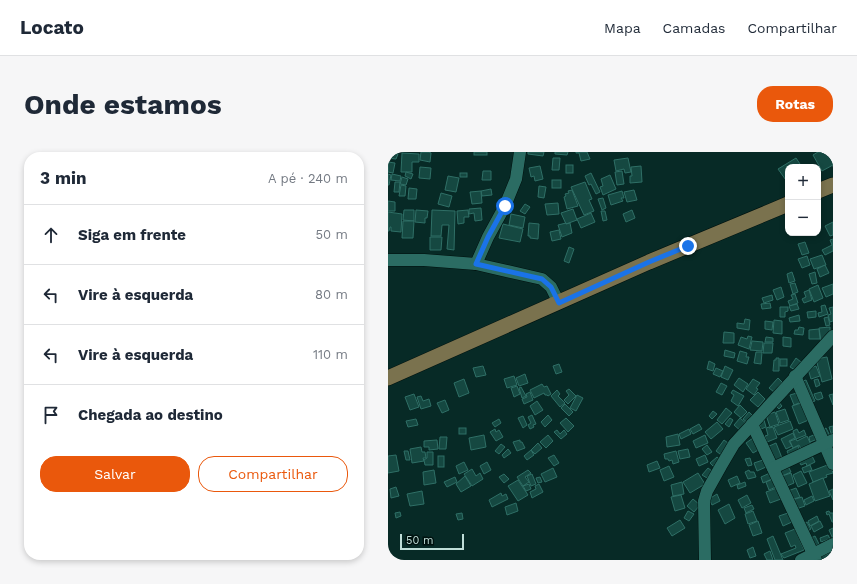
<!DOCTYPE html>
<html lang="pt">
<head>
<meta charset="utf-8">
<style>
  :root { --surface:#fff; --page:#f6f6f7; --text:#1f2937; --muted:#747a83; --line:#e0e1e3; --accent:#ea580c }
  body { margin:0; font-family:"Work Sans",sans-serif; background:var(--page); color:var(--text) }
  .controls { position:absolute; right:12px; top:12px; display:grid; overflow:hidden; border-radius:8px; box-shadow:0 2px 6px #0003 }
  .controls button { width:36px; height:36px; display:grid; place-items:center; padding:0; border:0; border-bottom:1px solid var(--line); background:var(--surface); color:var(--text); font:20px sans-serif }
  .scale { position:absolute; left:12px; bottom:10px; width:64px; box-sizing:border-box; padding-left:4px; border:2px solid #bfded8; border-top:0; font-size:11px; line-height:14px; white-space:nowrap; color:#bfded8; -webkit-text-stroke:3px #00120f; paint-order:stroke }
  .stop { position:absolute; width:12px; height:12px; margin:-9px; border:3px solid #1a73e8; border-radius:50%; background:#fff }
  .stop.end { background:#1a73e8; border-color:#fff; box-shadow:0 1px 4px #0008 }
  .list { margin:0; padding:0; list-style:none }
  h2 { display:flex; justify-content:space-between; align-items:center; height:52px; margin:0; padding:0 16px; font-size:17px }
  h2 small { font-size:13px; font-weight:400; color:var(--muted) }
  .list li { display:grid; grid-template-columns:26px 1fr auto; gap:12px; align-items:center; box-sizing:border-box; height:60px; padding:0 16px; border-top:1px solid var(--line) }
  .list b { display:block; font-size:15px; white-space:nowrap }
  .list em { font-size:13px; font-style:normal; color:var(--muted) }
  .actions { display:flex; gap:8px; padding:12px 16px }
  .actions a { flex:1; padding:9px 0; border:1px solid var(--accent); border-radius:16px; text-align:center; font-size:14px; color:var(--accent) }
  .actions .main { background:var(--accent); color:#fff }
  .icon { flex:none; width:22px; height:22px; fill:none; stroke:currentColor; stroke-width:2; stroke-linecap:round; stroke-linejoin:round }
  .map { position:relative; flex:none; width:445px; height:408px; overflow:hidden; border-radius:16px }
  header { display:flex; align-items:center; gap:24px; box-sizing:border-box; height:56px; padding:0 20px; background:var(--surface); border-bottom:1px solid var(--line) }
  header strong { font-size:19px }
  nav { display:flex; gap:22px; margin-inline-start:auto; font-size:14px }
  .intro { display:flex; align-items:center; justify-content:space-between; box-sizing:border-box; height:96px; padding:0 24px }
  h1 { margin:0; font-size:28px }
  .button { padding:10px 18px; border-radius:16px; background:var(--accent); color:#fff; font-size:14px; font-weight:700 }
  main { display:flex; gap:24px; padding:0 24px }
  aside { flex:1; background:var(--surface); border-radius:16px; box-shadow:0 2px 6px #0003 }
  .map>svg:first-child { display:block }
  .building { fill:#154841; stroke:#2f6f66 }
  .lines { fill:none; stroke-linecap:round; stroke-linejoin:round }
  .minor-casing { stroke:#01110e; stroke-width:13 }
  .major-casing { stroke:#01110e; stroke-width:16 }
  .minor { stroke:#2b6c63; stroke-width:12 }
  .major { stroke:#7a724e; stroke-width:15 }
  .route { stroke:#1a73e8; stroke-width:5 }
</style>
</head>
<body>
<header>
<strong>Locato</strong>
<nav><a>Mapa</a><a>Camadas</a><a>Compartilhar</a></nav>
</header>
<div class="intro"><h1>Onde estamos</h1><a class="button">Rotas</a></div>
<main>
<aside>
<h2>3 min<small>A pé · 240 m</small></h2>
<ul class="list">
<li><svg class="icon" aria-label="ahead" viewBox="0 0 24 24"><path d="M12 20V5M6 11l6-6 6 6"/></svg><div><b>Siga em frente</b></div><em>50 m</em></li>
<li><svg class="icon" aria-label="left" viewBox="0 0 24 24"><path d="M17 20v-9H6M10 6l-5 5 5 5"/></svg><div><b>Vire à esquerda</b></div><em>80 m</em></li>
<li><svg class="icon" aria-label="left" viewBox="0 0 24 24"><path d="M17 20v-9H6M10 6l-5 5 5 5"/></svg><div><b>Vire à esquerda</b></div><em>110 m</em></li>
<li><svg class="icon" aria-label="arrive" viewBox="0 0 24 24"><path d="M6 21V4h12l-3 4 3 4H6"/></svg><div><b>Chegada ao destino</b></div></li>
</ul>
<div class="actions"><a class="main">Salvar</a><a>Compartilhar</a></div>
</aside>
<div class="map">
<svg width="445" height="408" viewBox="0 0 445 408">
  <rect width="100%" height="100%" fill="#072a26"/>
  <g class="building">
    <path d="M0,0l10,2 -2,5 -8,-1z"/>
    <path d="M33,0h8l2,1 -1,9 -10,-2z"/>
    <rect x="86" y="0" width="13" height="3"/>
    <path d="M140,0h16l-1,4 -15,-2z"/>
    <path d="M167,0h13l-1,3 -12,-1z"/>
    <path d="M188,0h11l3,7 -9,2 -2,-8h-3z"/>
    <path d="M430,0h12l3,5v8l-11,6 -9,-16z"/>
    <path d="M14,1l17,1v8h-7v10h-11z"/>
    <path d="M165,6h7l-1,12h-7z"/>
    <path d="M240,6l3,14 -6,1 -1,-4 -8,2 -2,-11z"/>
    <path d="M408,6l6,9h-14v16l-10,-14z"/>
    <path d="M0,10l7,1 -2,10 -5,-1z"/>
    <rect x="178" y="13" width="7" height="8"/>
    <path d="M152,14l3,13 -8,2 -1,-5 -3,1 -2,-9z"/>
    <path d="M253,14l1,16 -12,1v-7h2l-1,-9z"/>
    <path d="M32,15l11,1 -1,11 -11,-1z"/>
    <path d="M95,19h8v9h-9z"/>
    <path d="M234,19l2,13 -7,1 -2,-13z"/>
    <path d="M18,20l7,2 -2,5 -6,-3z"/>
    <rect x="72" y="21" width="7" height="4"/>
    <path d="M203,21l9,19 -4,2 -5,-10 -2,1 -4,-9z"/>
    <path d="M0,22l3,1 -2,10h-1z"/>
    <path d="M4,22l9,2 -1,5 -9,-1z"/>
    <path d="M222,23l6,14 -13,6 -3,-8 3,-1 -2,-7z"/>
    <path d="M60,24l11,2 -3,14 -11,-2z"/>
    <path d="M14,25l6,2 -2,6 -6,-1z"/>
    <rect x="164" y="28" width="9" height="8"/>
    <path d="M7,30h5l-1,10h-5z"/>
    <path d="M197,30l7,17 -3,1 5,11 -10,4 -13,-28z"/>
    <path d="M13,33l5,1 -1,10h-6z"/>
    <path d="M151,34l7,1 -2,11 -6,-1z"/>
    <path d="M21,36l8,1 -1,10h-8z"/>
    <path d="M103,37l1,6 -10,1 -1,-5z"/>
    <path d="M184,38l6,16 -11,3 -3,-12 2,-1 -1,-2 4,-1 -1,-2z"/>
    <path d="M246,38l3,10 -10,2 -3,-10z"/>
    <path d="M93,39l1,12 -10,1 -2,-12z"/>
    <path d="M234,39l2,7h-3l2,3 -12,4 -3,-10z"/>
    <path d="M53,41l11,3 -3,11 -11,-3z"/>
    <path d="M215,46l3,10 -4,2 -4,-11z"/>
    <path d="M0,49l7,1v9h-7z"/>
    <path d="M170,51l1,11 -12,1 -2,-11z"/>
    <path d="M137,52l5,3 -5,7 -5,-3z"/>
    <path d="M93,56l1,12 -7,1 -1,-8 -5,1v-5z"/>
    <path d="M185,57l4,11 -11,4 -5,-11z"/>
    <path d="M16,58h10v11l-11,-1z"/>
    <path d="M28,58l12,1 -1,7h-2v5l-10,-1z"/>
    <path d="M44,58l23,1 -1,39 -7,-1 2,-24h-7l-1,11h-10z"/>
    <path d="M80,58l1,7h-5v6l-6,1 -1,-13z"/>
    <path d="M244,58l3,8 -9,4 -3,-8z"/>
    <path d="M213,59h4l2,9 -4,1z"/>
    <path d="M0,60l14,2 -1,18 -10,-1v-4h-1l-1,4h-1z"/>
    <path d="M203,61l4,9 -14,6 -4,-9z"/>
    <path d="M123,62l14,3 -2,11 -14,-3z"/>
    <path d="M15,69h11l-1,17h-11z"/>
    <path d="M445,70v13l-3,1 -5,-10z"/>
    <path d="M141,71l10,1 -1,15 -8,-1v-2h-2z"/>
    <path d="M178,71v1l4,-1 2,10 -10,4 -4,-12z"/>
    <path d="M115,72l20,5 -3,13 -21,-4z"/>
    <path d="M171,78l2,9 -9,2 -2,-9z"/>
    <path d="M42,85h12l-1,13h-11z"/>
    <path d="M445,87v12l-8,4 -3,-5 10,-5 -2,-5z"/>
    <path d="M417,90l4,11 -7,2 -4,-11z"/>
    <path d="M181,95l5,2 -5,14 -5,-2z"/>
    <path d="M434,103l4,10 -12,4 -4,-10z"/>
    <path d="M419,104l3,9 -8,3 -4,-9z"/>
    <path d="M437,113l4,8 -9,4 -3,-8z"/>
    <path d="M404,120l3,9 -6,2 -2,-9z"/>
    <path d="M427,120l2,11 -5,1 -3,-10z"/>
    <path d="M407,131l3,9 -5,2 -3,-10z"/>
    <path d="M445,132v10l-7,3 -4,-9z"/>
    <path d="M430,133l5,13 -9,4 -5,-13z"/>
    <path d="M393,135l3,10 -7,3 -4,-10z"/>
    <path d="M421,138l3,10 -8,3 -2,-4 4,-2 -2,-5z"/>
    <path d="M407,142l3,9 -8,3 -2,-5 5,-2 -2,-4z"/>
    <path d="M384,143l1,5 -9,3 -2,-5z"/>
    <path d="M382,151l1,5 -9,1 -1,-5z"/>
    <path d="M409,152l2,5 -8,2 -2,-5z"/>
    <path d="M437,153l3,9 -9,3 -1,-4 4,-1 -1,-6z"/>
    <path d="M392,155h8v4l-3,1v5h-5z"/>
    <path d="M445,155v14l-3,1 -2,-7 3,-1 -2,-6z"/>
    <path d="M428,159v6l-8,1 -1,-6z"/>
    <path d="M411,163l1,6 -10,1 -1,-4z"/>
    <path d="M440,165l2,8 -4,1 -2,-8z"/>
    <path d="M357,167l5,1 -1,10 -12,-2v-5l7,1z"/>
    <path d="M386,168l8,1v13l-9,-1z"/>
    <path d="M377,169l8,1 -1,8 -7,-1z"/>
    <path d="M411,175l5,1 -1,7 -9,-1 1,-4h3z"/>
    <path d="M442,175v4l-6,9 -3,1 -2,-13z"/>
    <path d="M431,177l1,10h-11v-9z"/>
    <path d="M336,180l10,1v10h-11z"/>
    <path d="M360,184l4,1 -3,12 -11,-4 3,-8 6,2z"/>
    <path d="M378,185l7,1v4h-8z"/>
    <path d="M395,185l8,1v9l-8,-1z"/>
    <path d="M364,189l11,1 -1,9 -12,-1z"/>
    <path d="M376,191h9l-1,10h-9z"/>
    <path d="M337,198l10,3 -1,5 -10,-2z"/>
    <path d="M352,199l7,2 -1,4h3l-2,7 -10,-3z"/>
    <path d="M368,200h6l-1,12 -7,-1z"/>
    <path d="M439,205l5,22 -10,3 -6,-23z"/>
    <path d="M388,206h3v13h-6l1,-11h2z"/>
    <path d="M408,206l5,4 -6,8 -5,-3z"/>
    <rect x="392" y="207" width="7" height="7"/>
    <path d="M321,209l6,3 -2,7 -6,-2z"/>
    <path d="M171,212l3,8 -6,2 -3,-8z"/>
    <path d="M95,214l3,9 -10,2 -3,-9z"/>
    <path d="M337,214l8,4 -5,10 -7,-3z"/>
    <path d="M428,214l4,10 -9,3 -3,-10z"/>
    <path d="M328,216l7,3 -3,6 -7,-3z"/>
    <path d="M137,222l3,9 -9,3 -3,-8z"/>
    <path d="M126,224l3,9 -10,3 -3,-9z"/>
    <path d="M351,226l9,6 -5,8 -9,-7z"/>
    <path d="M390,226l4,4 -8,10 -5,-4z"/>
    <path d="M76,227l5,14 -10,4 -5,-14z"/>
    <path d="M365,227l7,4 -4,5 2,1 -4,6 -8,-6z"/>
    <path d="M430,227l2,6 -4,2 -2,-7z"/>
    <path d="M418,228l9,21 -7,2 -8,-21z"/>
    <path d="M333,231l6,3 -5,9 -6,-3z"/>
    <path d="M154,232l2,3 3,-1 4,8 -3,2 -1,-1h-2l-1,-2 -10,5 -4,-8z"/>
    <path d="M129,234l3,8 -6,3 -3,-9z"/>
    <path d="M133,235l5,9 -4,2 -3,-10z"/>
    <path d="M181,237l7,7 -8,8 -4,-4 5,-5 -3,-4z"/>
    <path d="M169,238l3,4 -2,2 7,7 -5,4 -9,-11z"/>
    <path d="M345,238l11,6 -6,10 -7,-5 3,-6 -3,-2z"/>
    <path d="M142,240l3,8 -9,4 -2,-5 5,-2 -1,-3z"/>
    <path d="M370,240l7,7 -7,8 -8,-7z"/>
    <path d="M412,240l4,9 -10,4 -4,-10z"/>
    <path d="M433,240l2,6 -5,2 -2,-1 -2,-5z"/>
    <path d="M26,242l5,13 -9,3 -5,-13z"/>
    <path d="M445,242v11l-4,-10z"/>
    <path d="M189,243l6,3 -7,13 -6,-3z"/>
    <path d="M33,244l2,5 6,-2 2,7 -10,3 -4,-12z"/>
    <path d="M57,248l4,10 -7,3 -5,-10z"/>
    <path d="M389,248l5,6 -3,3 -5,-5z"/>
    <path d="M149,249l6,9 -8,5 -5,-9z"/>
    <path d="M416,250l7,17 -12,5 -7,-18z"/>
    <path d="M177,252l8,8 -4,4 -8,-8z"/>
    <path d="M352,253l7,7 -6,6 -7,-6z"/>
    <path d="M338,256l6,5 -10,11 -5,-4z"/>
    <path d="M397,257l4,11 -9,3 -4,-11z"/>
    <path d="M325,259l4,3 -5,5 -3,-3z"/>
    <path d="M361,260l5,5 -6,6 -5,-4z"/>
    <path d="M387,260l4,12 -9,3 -4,-12z"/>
    <path d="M144,263l4,9 -3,1 1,2 -4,2 -2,-4 3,-2 -3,-6z"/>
    <path d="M160,263l4,5 -7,7 -4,-5z"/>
    <path d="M135,264l4,9 -4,3 -5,-10z"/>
    <path d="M178,266l8,8 -6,6 -8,-9z"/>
    <path d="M342,266l3,2 -4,7 -4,-3z"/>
    <path d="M352,266l8,7 -6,7 -8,-7z"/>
    <path d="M28,267l2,6 -10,2 -2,-6z"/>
    <path d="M111,267l2,4 -6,4 -3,-4z"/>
    <path d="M376,268l2,7 -5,2 -2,-7z"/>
    <path d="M402,269l3,8 -15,6 -4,-8z"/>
    <path d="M329,270l6,7 -12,10 -6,-7z"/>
    <path d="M311,272l3,5 -9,5 -3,-5z"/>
    <path d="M445,274v10h-1l-3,-9z"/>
    <path d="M381,275v1l4,-1 4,11 -10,4 -2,-6 3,-1 -2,-7z"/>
    <rect x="71" y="276" width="7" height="6"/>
    <path d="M438,276l4,8 -5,3 -4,-8z"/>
    <path d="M107,277l1,3 3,-2 4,7 -7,4 -6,-9z"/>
    <path d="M301,277l2,5 -10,5 -2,-5z"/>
    <path d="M409,277l2,4 5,-3 2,5 -10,4 -3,-8z"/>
    <path d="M169,278l3,4 4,-4 3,4 -6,5 -7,-7z"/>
    <path d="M405,281l2,5 -6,3 3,5 -6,3 -5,-10z"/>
    <path d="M430,281l2,5 -10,4 -1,-5z"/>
    <path d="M290,282l2,11 -13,2 -1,-10z"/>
    <path d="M96,283l2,12 -15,3 -2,-12z"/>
    <path d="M160,283l5,6 -7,7 -6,-6z"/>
    <path d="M317,283l3,8 -12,5 -3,-7z"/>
    <path d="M419,284l5,11 -10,4 -3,-6 -6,3 -3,-7 6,-2 1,2z"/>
    <path d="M52,285h7l-1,12h-7z"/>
    <path d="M365,286l7,11 -7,4 -7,-10z"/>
    <path d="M49,288l1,9 -9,1v-3h-5v-6z"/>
    <path d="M132,288v2h2l3,6 -8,3 -4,-9z"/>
    <path d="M336,288l8,6 -8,11 -8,-6z"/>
    <path d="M150,291l4,5 -7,6 -4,-4z"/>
    <path d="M388,291l6,15 -9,3 -6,-14z"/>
    <path d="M113,292l4,3 -6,7 -4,-3z"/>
    <path d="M319,293l5,7 -5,3 -5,-6z"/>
    <path d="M410,294l3,7 -11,5 -3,-7z"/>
    <path d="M33,295l1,5h3l1,6h-3l1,3 -12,2 -2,-14z"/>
    <path d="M120,297l3,4 -7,5 -2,-3z"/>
    <path d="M300,297l2,8 -10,2 -2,-8z"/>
    <path d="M143,298l3,5 -7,5 -3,-4z"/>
    <path d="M16,299h4l2,9h-4z"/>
    <path d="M288,299l3,11 -6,2 -1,-4 -3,1 -1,-2h-3l-1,-5z"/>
    <path d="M39,300h6v13h-8l-1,-5 3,-2z"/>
    <path d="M423,302l4,8 -8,4 -1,-3 -5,2 -3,-6z"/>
    <path d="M8,303l3,16 -11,2v-17z"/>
    <path d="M166,303l5,8 -5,3 -6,-8z"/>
    <path d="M317,303l3,7 -9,4 -3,-7z"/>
    <rect x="50" y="304" width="6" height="11"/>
    <path d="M329,305l6,5 -7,7 -6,-6z"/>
    <path d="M362,306l2,7 -4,1 -3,-7z"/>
    <path d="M375,308l3,7 -9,4 -3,-8z"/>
    <path d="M269,309l3,7 -11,4 -2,-7z"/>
    <path d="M76,310l4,8 -9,4 -3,-8z"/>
    <path d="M99,310l4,8 -7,4 -4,-8z"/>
    <path d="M399,312l4,8 -9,4 -4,-8z"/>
    <path d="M442,312l3,9 -7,2 1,2 -14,5 -4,-10z"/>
    <path d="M422,313l2,5 -8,3 -2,-5z"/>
    <path d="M281,314l5,11 -10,4 -4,-11z"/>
    <path d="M165,316l4,9 -12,5 -4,-8z"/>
    <path d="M320,316l4,3 -5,7 -5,-3z"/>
    <path d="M84,317l4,7 4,-3 3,6 -11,7 -8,-12z"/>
    <path d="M46,318l2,13 -12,2 -1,-13z"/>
    <path d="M140,318l3,3 -6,4 4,5 -6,4 -6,-9z"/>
    <path d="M361,318l1,2h4l2,5 -8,2 -3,-7z"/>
    <path d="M413,319l6,12 -9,4 -5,-12z"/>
    <path d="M310,321l7,11 -15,9 -7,-11z"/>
    <path d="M382,321l2,6 -9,4 -2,-6z"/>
    <path d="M403,321l3,10 -7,3 -5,-10z"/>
    <path d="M116,322l5,5 -5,4 -5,-6z"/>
    <path d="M144,322l4,10 -5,2 -4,-10z"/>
    <path d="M77,324l6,10 -10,6 -5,-8z"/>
    <path d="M349,324l3,7 -9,4 -3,-7z"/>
    <path d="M67,325l2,5 -10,5 -3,-5z"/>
    <path d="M152,325l2,5 -4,1 -2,-5z"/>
    <path d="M435,326l7,18 -15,5 -6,-17z"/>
    <path d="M385,327l3,8 -7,3 -3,-8z"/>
    <path d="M130,328l10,15 -10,6 -10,-15z"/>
    <path d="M294,330l2,12 -11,2 -2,-11z"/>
    <path d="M357,330l1,4 -8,3 -1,-4z"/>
    <path d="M141,332l2,5 -5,2 -3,-5z"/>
    <path d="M151,332l4,8 -11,6 -2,-6 6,-3 -1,-3z"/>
    <path d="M8,335l3,9 -8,2 -1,-9z"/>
    <path d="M389,336l4,11 -11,4 -4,-11z"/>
    <path d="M408,336l4,9 -9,3 -3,-9z"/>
    <path d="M445,337v11l-4,-9z"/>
    <path d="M34,339l2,13 -14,2 -3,-12z"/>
    <path d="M113,341l1,3 4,-2 2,5 -16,8 -3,-7z"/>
    <path d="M329,342l3,7 -8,4 -3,-6z"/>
    <path d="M293,343l4,13 -10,3 -4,-14z"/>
    <path d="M359,343l4,8 -9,5 -4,-8z"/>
    <path d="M424,344l2,5 -8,4 -2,-5z"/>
    <path d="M414,345l3,9 -9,3 -4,-9z"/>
    <path d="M305,347l7,6 -6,7 -7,-6z"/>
    <path d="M128,351l2,8 -11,4 -2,-8z"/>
    <path d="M341,352l6,14 -10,6 -7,-14z"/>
    <path d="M364,353l2,4 -8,4 -2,-5z"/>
    <path d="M300,359l6,3 -5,7 -5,-3z"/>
    <path d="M365,359l4,10 -9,3 -3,-10z"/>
    <path d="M441,359l1,2h3v9h-1l-3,-8 -2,1 -1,-3z"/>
    <path d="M12,360l1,4 -5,2 -1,-5z"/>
    <path d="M74,361l1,6 -5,1 -2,-6z"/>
    <path d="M400,361l4,9 -9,4 -4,-10z"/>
    <path d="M429,364l2,5 -9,5 -2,-5z"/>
    <path d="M292,368l5,8 -13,8 -5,-8z"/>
    <path d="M370,369l4,12 -9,3 -4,-11z"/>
    <path d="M432,369l3,6 -9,5 -3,-6z"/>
    <path d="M419,370l4,7 -5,3 -4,-7z"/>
    <path d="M445,376v11l-4,-9z"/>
    <path d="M407,377l9,21 -20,8 -3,-4 15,-6 -1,-3 -4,2 -6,-14z"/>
    <path d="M440,383l2,4 -9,3 -1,-4z"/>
    <path d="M385,384l10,24h-8l-8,-21z"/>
    <path d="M427,384l4,8 -4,2 -4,-8z"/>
    <path d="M365,395l3,9 -6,2 -3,-8z"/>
    <path d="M382,399l3,9h-6l-3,-6z"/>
    <path d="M445,400v5h-2l1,3h-11l-1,-3z"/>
  </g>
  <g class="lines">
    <defs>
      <g id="minor">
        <path d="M0,108h36l52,4 66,15 9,8 8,16"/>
        <path d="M88,112l12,-27 17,-31 11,-27 4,-27"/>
        <path d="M407,224l38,88"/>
        <path d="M364,272l64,136"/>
        <path d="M385,316l60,-28"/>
        <path d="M317,408l-1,-59 3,-10 14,-25 13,-22 99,-108"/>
        <path d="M413,408l32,-16"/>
      </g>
      <g id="major">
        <path d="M430,39l15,-6"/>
        <path d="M0,226l261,-116 139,-58"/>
      </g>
    </defs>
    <use href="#minor" class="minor-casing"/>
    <use href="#major" class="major-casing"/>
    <use href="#minor" class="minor"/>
    <use href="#major" class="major"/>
  </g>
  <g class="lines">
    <path class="route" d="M117,54l-17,31 -12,27 66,15 9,8 8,16 90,-41 39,-16"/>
  </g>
</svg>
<div class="controls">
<button>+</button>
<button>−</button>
</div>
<div class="scale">50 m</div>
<div class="stop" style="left:117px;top:54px"></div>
<div class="stop end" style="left:300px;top:94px"></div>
</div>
</main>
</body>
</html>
